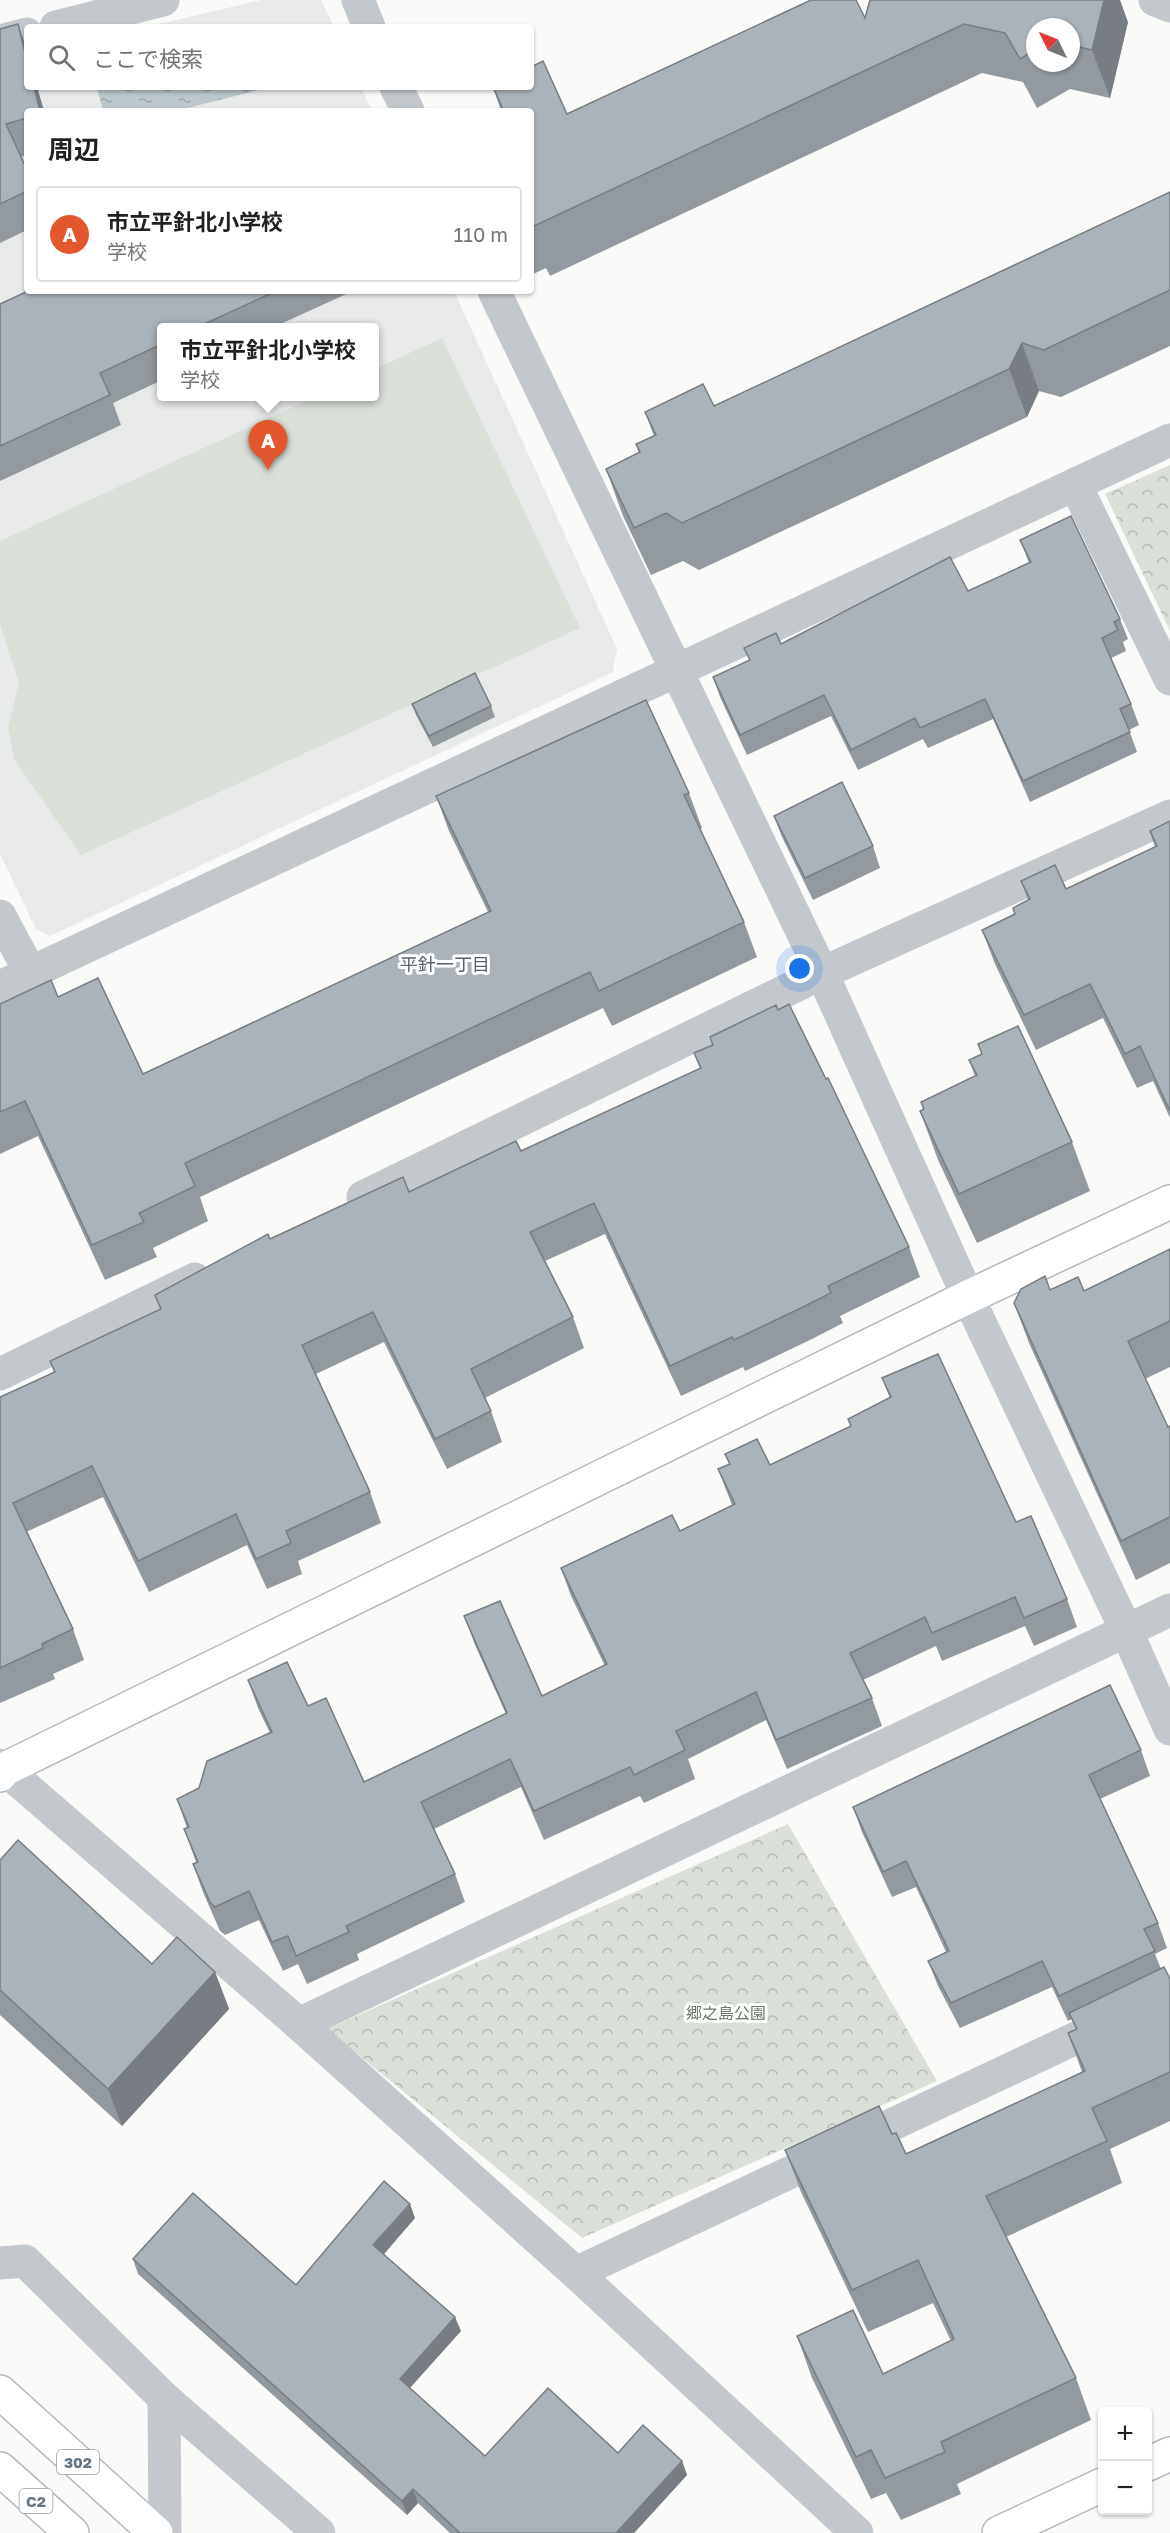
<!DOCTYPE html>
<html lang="ja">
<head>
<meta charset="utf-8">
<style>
  :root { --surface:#fff; --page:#f2f2f2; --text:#202124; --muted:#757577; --line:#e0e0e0; --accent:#e4572e }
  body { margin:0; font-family:"Golos Text","Noto Sans JP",sans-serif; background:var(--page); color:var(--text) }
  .controls { position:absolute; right:18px; bottom:18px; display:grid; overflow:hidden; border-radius:6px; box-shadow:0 2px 4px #0004 }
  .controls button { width:54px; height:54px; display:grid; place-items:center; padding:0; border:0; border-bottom:2px solid var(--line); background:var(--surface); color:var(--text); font:30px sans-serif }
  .compass { position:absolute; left:1026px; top:18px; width:54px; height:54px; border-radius:50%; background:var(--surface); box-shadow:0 2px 4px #0004; rotate:313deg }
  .you { position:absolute; left:800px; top:969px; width:21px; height:21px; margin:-15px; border:4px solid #fff; border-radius:50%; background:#1a73e8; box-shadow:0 0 0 9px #1a73e833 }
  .badge { display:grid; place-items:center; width:39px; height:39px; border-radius:50%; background:var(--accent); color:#fff; font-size:20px; font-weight:700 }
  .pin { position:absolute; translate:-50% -50px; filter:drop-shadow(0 2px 3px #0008) }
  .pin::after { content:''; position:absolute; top:32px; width:21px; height:18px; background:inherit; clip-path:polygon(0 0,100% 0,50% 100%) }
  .popup { position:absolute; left:157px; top:323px; width:222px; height:78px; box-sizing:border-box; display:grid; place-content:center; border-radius:6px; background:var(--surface); filter:drop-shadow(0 2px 4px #0005); font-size:20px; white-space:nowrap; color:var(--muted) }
  .popup b { font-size:22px; color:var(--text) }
  .popup::after { content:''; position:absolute; left:50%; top:100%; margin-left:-12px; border:12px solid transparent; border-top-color:var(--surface) }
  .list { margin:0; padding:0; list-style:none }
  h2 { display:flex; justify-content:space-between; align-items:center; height:78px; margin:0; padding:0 24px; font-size:26px }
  h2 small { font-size:20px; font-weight:400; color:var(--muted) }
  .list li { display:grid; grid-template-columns:39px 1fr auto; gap:18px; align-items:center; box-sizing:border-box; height:96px; margin:0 12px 12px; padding:0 12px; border:2px solid var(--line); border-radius:6px }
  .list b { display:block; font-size:22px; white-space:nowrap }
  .list p { margin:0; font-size:20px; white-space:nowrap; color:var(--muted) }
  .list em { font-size:20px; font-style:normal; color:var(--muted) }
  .icon { flex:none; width:33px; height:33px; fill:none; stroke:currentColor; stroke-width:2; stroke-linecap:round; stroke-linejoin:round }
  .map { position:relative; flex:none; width:1170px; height:2533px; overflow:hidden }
  .search { position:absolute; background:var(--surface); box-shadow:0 2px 4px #0004; left:24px; top:24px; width:510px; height:66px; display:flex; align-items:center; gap:15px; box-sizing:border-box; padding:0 21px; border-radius:6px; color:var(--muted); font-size:22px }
  .panel { position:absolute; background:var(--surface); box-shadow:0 2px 4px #0004; left:24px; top:108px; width:510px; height:186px; border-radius:6px }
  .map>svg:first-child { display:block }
  .built { fill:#e8e9e9; fill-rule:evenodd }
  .grass { fill:#dadfd7 }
  .park { fill:url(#park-crowns) }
  .water { fill:url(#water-ripples) }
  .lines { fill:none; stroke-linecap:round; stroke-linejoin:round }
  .secondary-casing { stroke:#b3babf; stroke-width:36 }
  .highway-casing { stroke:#b4b9bd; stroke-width:36 }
  .street { stroke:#c3c8cc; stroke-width:33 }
  .secondary { stroke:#fff; stroke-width:33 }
  .highway { stroke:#fff; stroke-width:33 }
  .wall { fill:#929a9f; fill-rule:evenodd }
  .shaded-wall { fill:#777d82 }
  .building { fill:#aab3b9; stroke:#777d82; stroke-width:1.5 }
  .labels { text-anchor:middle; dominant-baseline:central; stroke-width:6; stroke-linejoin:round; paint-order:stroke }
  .shield { fill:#fff; stroke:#939fa8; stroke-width:1.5 }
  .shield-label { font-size:15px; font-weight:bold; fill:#657683 }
  .park-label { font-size:16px; fill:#687a64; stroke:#fff }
  .neighbourhood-label { font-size:18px; fill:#57646e; stroke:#fff }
</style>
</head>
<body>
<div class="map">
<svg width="1170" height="2533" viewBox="0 0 1170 2533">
  <defs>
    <pattern id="park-crowns" width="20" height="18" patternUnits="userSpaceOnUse" patternTransform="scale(1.5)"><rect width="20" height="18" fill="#dadfd7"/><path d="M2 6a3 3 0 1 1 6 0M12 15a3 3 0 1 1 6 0" fill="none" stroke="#b4b9b4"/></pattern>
    <pattern id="water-ripples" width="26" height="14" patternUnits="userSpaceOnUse" patternTransform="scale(1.5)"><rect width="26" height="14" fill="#bbc7cb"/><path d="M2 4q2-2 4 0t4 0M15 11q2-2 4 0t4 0" fill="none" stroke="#9ca6aa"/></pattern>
  </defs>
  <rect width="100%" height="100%" fill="#fafaf8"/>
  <g class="built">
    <path d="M261,0h60l13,27h-188z"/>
    <path d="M0,61l27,26h334l11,24h-345v180h427l163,358 -4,23 -563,264 -14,-7 -36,-75zM162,328h212v68h-212z"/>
  </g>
  <path class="grass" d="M442,338l138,290 -499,227 -66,-94 -7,-33 11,-45 -19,-59v-83l315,-144 59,-1 1,-27z"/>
  <g class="park">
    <path d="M1170,465v166l-65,-137z"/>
    <path d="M788,1824l149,257 -355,157 -255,-209z"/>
  </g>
  <path class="water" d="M97,87h170v1l-92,23h-72z"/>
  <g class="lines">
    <defs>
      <g id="secondary">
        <path d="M0,1775l5,-6 963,-472 202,-95"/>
        <path d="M1148,2464l22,-10"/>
        <path d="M999,2533l103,-48"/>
      </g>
      <g id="highway">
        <path d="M0,2392l156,141"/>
        <path d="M0,2469l72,64"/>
      </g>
    </defs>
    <use href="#secondary" class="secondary-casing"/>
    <use href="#highway" class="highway-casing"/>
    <g class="street">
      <path d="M358,0l11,27"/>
      <path d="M1155,0l15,6"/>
      <path d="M56,27l107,-27"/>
      <path d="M0,41l27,-7"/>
      <path d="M396,87l12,24"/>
      <path d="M494,291l328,682 146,324 158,333 44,99"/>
      <path d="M1075,484l95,195"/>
      <path d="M0,916l30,56"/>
      <path d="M0,987l1170,-547"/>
      <path d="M363,1197l459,-224 348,-157"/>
      <path d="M0,1374l195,-95"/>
      <path d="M0,1765l299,259 277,249 281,260"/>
      <path d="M299,2024l871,-414"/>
      <path d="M0,2263l25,-2 139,137 1,135"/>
      <path d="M576,2273l594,-279"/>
      <path d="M164,2398l155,135"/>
    </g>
    <use href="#secondary" class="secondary"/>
    <use href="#highway" class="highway"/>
  </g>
  <g class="wall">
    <path d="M865,18l263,4 -18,76 -40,-9 -33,19 -14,-26 -41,-9 -432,203 -4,-8 -15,7v-164h-30l-8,-24 74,27zM1035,27h36v36h-36z"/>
    <path d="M0,29l27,58h10l7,24h-17v44l-6,2 6,13v60l-27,13z"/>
    <path d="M1170,192v154l-109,51 -22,-6 -12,26 -328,153 -16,-9 -32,14 -28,-59 -17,-47 33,-16 -3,-9 18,-8 -9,-24 69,-6z"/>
    <path d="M28,291h325l-79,36h-112v53l-49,23 8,22 -121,56v-177z"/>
    <path d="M1020,540l100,79 8,20 -5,3 3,9 -15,7 20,46 8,21 -10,5 8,22 -107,50 -37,-83 -65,29 -5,-9 -65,31 -27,-54 -84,39 -27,-58 -7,-20 36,-17 -5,-12 37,-4 187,-53 61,-28z"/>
    <path d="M412,704l79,2 4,11 -62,30 -17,-32z"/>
    <path d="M689,793l13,35 -2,1 44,93 13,35 -145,69 -9,-18 -403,189 8,24 -55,27 4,9 -52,23 -67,-144 -38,18v-150l58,-7 85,77 345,-162 -39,-81 -13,-35z"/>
    <path d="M774,816l99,30 7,22 -67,32 -31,-63z"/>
    <path d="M1170,821v297l-17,-37 -16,7 -34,-70 -67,32 -41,-86 -13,-34 33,-16 13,-14 -7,-19 45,8 89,-42 -5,-16z"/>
    <path d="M978,1044l94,98 18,49 -113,52 -39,-83 -18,-49 3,-2 -2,-7 54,-26 -6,-16 13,-6z"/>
    <path d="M694,1053l215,194 11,30 -80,39 3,7 -31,16 -67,32 -2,-4 -62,29 -76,-162 -60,27 28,56 11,31 -99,50 6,13 11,31 -55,27 -63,-127 -68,32 54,118 11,31 -83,38 4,13 -35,15 -20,-44 -98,47 -46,-95 -77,35 47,97 11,31 -31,14 2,5 -55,24v-306l54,-25 -4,-11 110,-52 -5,-14 115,-56 139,-47 112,-41 179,-82z"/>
    <path d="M1170,1249v118l-25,12 23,48 2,-1v137l-34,17 -107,-237 -15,-40 36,-13 34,1z"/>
    <path d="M882,1378l134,144 51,77 10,28 -43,19 -9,-20 -83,35 -6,-15 -73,34 9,18 10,28 -95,43 -21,-49 -78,39 7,20 -51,24 -4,-7 -96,44 -23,-53 -87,42 21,45 10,28 -108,52 2,6 -52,24 -9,-20 -15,7 -24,-51 -34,15 -5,-4 -17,-39 -10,-28 3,-2 -12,-33 3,-1 -10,-29 22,-11 71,-55 -12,-25 -10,-28 60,26 56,76 142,-68 -31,-69 -11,-29 78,80 63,-30 -34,-70 -10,-28 119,-37 52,-26 -14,-36 11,-5 -4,-10 45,11 81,-39 39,-28z"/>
    <path d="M1141,1750l9,26 -50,23 58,124 9,25 -12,6 6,15 9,10v142l-60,28 12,34 -116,54 70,141 15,42 -134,64 4,10 -60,26 -15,-27 -15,6 -59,-121 -15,-42 86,38 68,-33 -18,-38 -65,29 -67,-140 -16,-42 107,-16 14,20 176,-82 -14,-39 8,-3 -4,-11 -4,2 -16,-34 -92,41 -22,-42 -10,-25 18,-9 -30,-65 -24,10 -30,-65 -9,-25z"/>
    <path d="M0,1860l152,104 63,8 14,37 -107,117 -122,-111z"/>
    <path d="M415,2218l-32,36 78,77 -51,57 75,68 133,-3 64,8 5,14 -53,58h-184l-32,-30 -11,12 -269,-241 -5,-15 163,26z"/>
  </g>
  <g class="shaded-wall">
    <path d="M1104,0h16l8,22 -18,76 -18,-48z"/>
    <path d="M18,24l9,26v10z"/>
    <path d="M34,87h3l7,24h-4z"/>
    <path d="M1022,343l17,48 -12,26 -18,-48z"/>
    <path d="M215,1972l14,37 -107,117 -14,-37z"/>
    <path d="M410,2204l5,14 -36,42 -6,-15z"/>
    <path d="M455,2317l6,14 -56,62 -5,-14z"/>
    <path d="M682,2461l5,14 -53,58h-18z"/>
    <path d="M413,2489l5,14 -11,12 -5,-14z"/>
  </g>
  <g class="building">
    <path d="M811,0h45l9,18 5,-18h234l-12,50 -21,-5v-18h-36v23l-15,9 -15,-26 -41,-9 -432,203 -1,-2v-114h-27l-11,-24h38v-20l12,-6 24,53z"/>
    <path d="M18,24l9,36v27h7l6,24h-13v7l-21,6 21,46v21l-27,13v-175z"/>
    <path d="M1170,192v98l-126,60 -22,-7 -13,26 -327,154 -16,-10 -32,15 -28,-59 34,-17 -4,-8 20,-9 -11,-23 58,-28 11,22z"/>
    <path d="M28,291h248l-78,36h-36v17l-62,29 10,22 -110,51v-142z"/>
    <path d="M1071,516l49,103 -6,3 4,8 -16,8 29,66 -11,5 10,23 -107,49 -38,-82 -65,29 -5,-10 -64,32 -27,-55 -84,40 -27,-58 37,-17 -6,-12 32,-15 5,11 169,-87 18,34 63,-29 -11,-22z"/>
    <path d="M475,673l16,33 -62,30 -17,-32z"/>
    <path d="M646,700l43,93 -5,2 60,127 -145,69 -9,-19 -405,191 10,23 -56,27 5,9 -52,23 -67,-144 -25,11v-108l51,-24 7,17 40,-19 45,96 348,-163 -55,-115z"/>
    <path d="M842,782l31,64 -68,32 -31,-62z"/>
    <path d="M1170,821v290l-30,-65 -15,8 -35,-70 -66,31 -42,-85 33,-16 -2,-6 17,-9 -9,-18 34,-16 11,24 91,-43 -7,-15z"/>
    <path d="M789,1004l37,75 2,-1 81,169 -81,39 3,7 -30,15 -67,32 -2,-3 -62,29 -76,-163 -64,29 43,85 -102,52 20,42 -56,28 -62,-127 -71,33 68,147 -84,39 5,12 -35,16 -20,-45 -98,47 -46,-95 -79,37 60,126 -31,15 1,4 -43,20v-271l55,-25 -5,-11 111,-52 -6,-14 113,-61 2,5 133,-62 6,15 107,-51 5,10 180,-83 -7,-15 19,-8 -3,-8 66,-32 2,5z"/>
    <path d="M1018,1026l54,116 -113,52 -39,-83 4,-2 -3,-7 56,-27 -8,-15 13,-6 -4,-10z"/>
    <path d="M1170,1249v72l-42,20 40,86 2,-1v91l-49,24 -107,-238 7,-14 24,-13 5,14 28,-13 6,14z"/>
    <path d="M938,1354l78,168 15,-6 36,83 -43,19 -9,-21 -83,36 -7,-16 -75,36 22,45 -96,42 -20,-48 -80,39 9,19 -51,25 -4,-8 -96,44 -24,-52 -89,43 34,72 -109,52 3,6 -53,24 -8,-20 -16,6 -23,-51 -34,16 -5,-5 -17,-38 5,-2 -14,-33 5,-2 -12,-28 22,-11 8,-27 65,-29 -24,-52 39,-18 21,44 18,-8 38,84 143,-69 -43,-97 36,-15 42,95 65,-32 -46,-96 111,-53 8,16 55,-27 -17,-35 12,-5 -5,-10 32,-15 13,26 81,-39 -3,-7 43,-22 -9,-19z"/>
    <path d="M1110,1685l31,65 -52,25 69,148 -14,6 11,22 -96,45 -17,-35 -91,42 -23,-42 21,-10 -43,-90 -23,11 -30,-65z"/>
    <path d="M18,1840l134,124 25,-27 38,35 -107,117 -108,-99v-130z"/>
    <path d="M1164,1967l6,12v93l-78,36 15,33 -121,55 90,182 -135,64 4,10 -60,26 -14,-28 -15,7 -59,-121 56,-26 30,64 71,-35 -36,-79 -66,30 -67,-140 94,-44 13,28 4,-1 10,21 179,-83 -17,-38 9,-4 -8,-16z"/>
    <path d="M384,2181l26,23 -37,41 82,72 -55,62 85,77 63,-68 70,65 25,-28 39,36 -66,72h-156l-47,-44 -11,12 -269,-242 60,-66 103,92z"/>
  </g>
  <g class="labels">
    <g class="shield">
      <rect x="57" y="2450" width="42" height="24" rx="4.5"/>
      <rect x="19.5" y="2489" width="33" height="24" rx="4.5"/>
    </g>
    <g class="shield-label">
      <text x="78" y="2462">302</text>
      <text x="36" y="2501">C2</text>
    </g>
    <g class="park-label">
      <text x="726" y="2013">郷之島公園</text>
    </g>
    <g class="neighbourhood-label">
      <text x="445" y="964">平針一丁目</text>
    </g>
  </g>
</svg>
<div class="controls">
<button>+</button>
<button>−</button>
</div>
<svg class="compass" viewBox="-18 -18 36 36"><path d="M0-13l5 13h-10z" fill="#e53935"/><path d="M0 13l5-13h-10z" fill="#757577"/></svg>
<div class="you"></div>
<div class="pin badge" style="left:268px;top:470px">A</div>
<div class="popup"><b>市立平針北小学校</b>学校</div>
<div class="search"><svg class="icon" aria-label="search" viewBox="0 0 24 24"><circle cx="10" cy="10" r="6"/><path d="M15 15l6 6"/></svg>ここで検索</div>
<section class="panel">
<h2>周辺<small></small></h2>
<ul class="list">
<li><span class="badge">A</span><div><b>市立平針北小学校</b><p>学校</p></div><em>110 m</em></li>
</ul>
</section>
</div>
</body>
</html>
